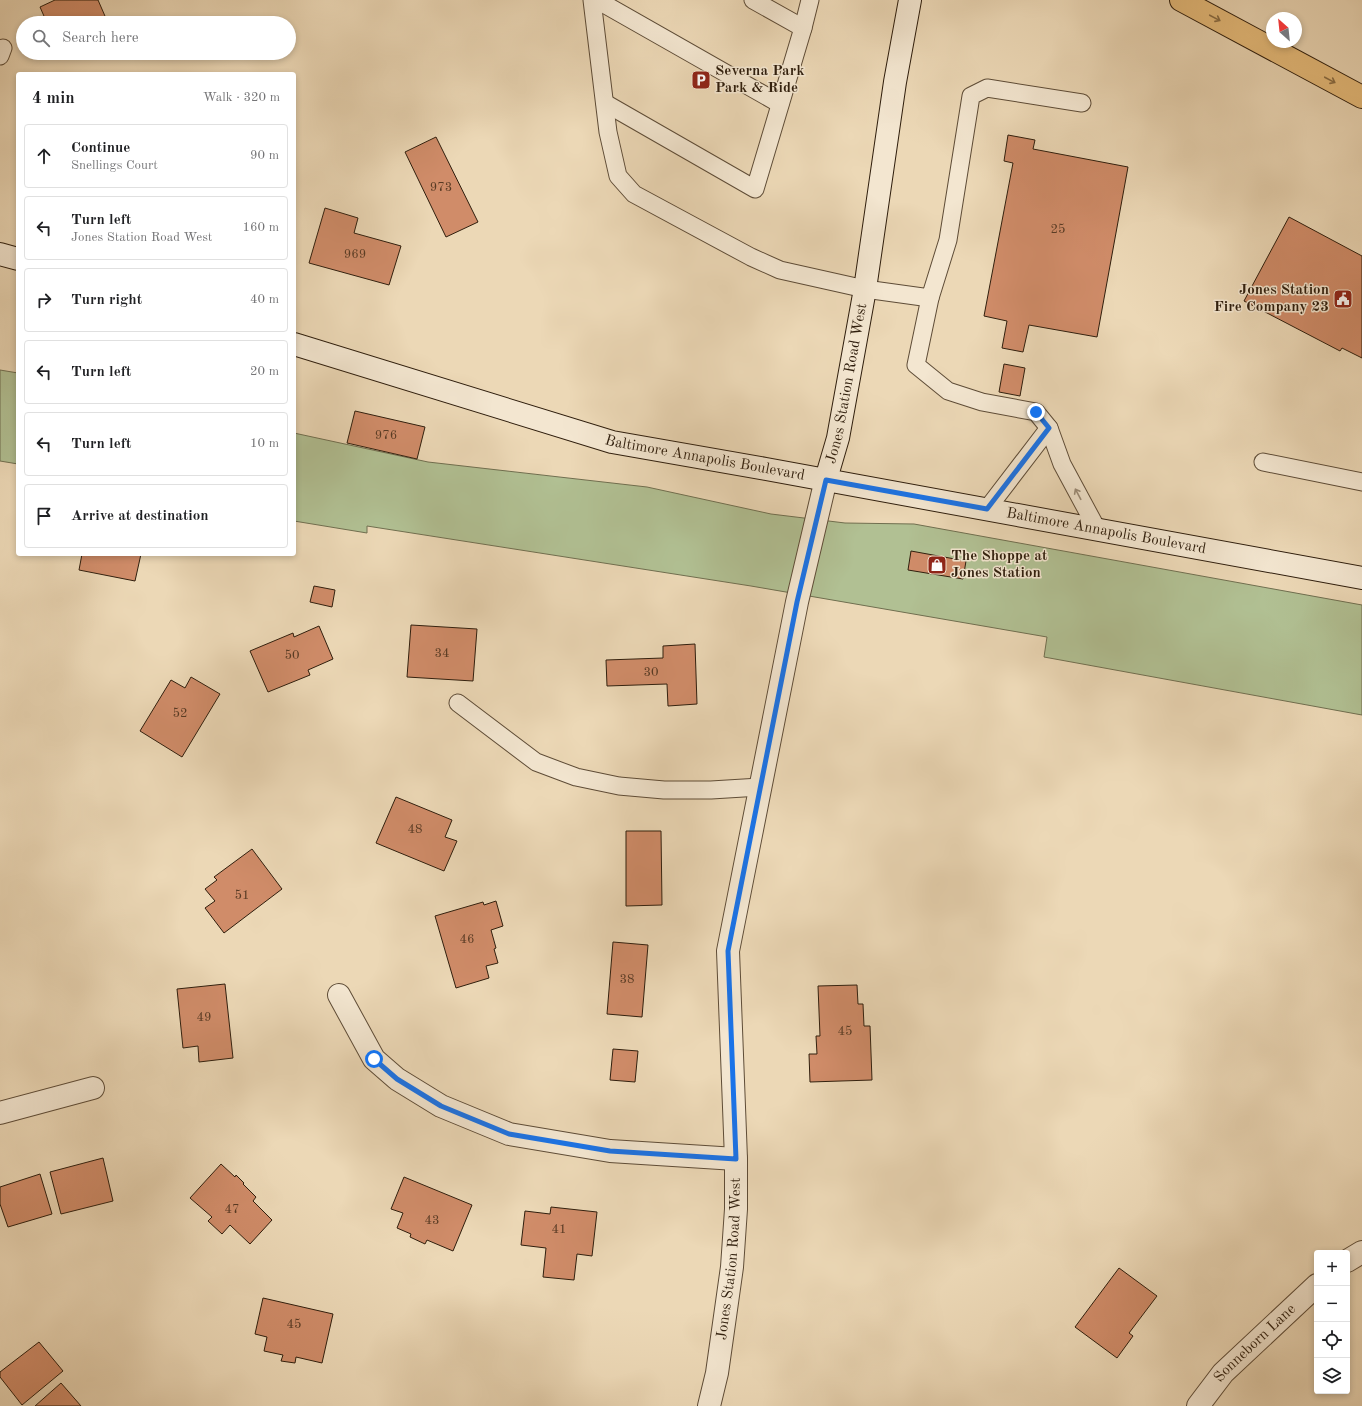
<!DOCTYPE html>
<html lang="en">
<head>
<meta charset="utf-8">
<style>
  :root { --surface:#fff; --page:#f6f6f6; --text:#202124; --muted:#757577; --line:#e0e0e0 }
  body { margin:0; font-family:"Old Standard TT",serif; background:var(--page); color:var(--text) }
  .controls { position:absolute; right:12px; bottom:12px; display:grid; overflow:hidden; border-radius:4px; box-shadow:0 2px 6px #0003 }
  .controls button { width:36px; height:36px; display:grid; place-items:center; padding:0; border:0; border-bottom:1px solid var(--line); background:var(--surface); color:var(--text); font:20px sans-serif }
  .compass { position:absolute; left:1266px; top:12px; width:36px; height:36px; border-radius:50%; background:var(--surface); box-shadow:0 2px 6px #0003; rotate:333deg }
  .stop { position:absolute; width:12px; height:12px; margin:-9px; border:3px solid #1a73e8; border-radius:50%; background:#fff }
  .stop.end { background:#1a73e8; border-color:#fff; box-shadow:0 1px 4px #0008 }
  .list { margin:0; padding:0; list-style:none }
  h2 { display:flex; justify-content:space-between; align-items:center; height:52px; margin:0; padding:0 16px; font-size:17px }
  h2 small { font-size:13px; font-weight:400; color:var(--muted) }
  .list li { display:grid; grid-template-columns:26px 1fr auto; gap:12px; align-items:center; box-sizing:border-box; height:64px; margin:0 8px 8px; padding:0 8px; border:1px solid var(--line); border-radius:4px }
  .list b { display:block; font-size:15px; white-space:nowrap }
  .list p { margin:0; font-size:13px; white-space:nowrap; color:var(--muted) }
  .list em { font-size:13px; font-style:normal; color:var(--muted) }
  .icon { flex:none; width:22px; height:22px; fill:none; stroke:currentColor; stroke-width:2; stroke-linecap:round; stroke-linejoin:round }
  .map { position:relative; flex:none; width:1362px; height:1406px; overflow:hidden }
  .search { position:absolute; background:var(--surface); box-shadow:0 2px 6px #0003; left:16px; top:16px; width:280px; height:44px; display:flex; align-items:center; gap:10px; box-sizing:border-box; padding:0 14px; border-radius:22px; color:var(--muted); font-size:15px }
  .panel { position:absolute; background:var(--surface); box-shadow:0 2px 6px #0003; left:16px; top:72px; width:280px; height:484px; border-radius:4px }
  .map>svg:first-child { display:block }
  .green { fill:#b1c093; stroke:#706f50 }
  .building { fill:#d08c69; stroke:#2f1e0d }
  .lines { fill:none; stroke-linecap:round; stroke-linejoin:round }
  .lane-casing { stroke:#5e4c37; stroke-width:19 }
  .street-casing { stroke:#5e4c37; stroke-width:24 }
  .secondary-casing { stroke:#2f1e0d; stroke-width:24 }
  .highway-casing { stroke:#2f1e0d; stroke-width:24 }
  .lane { stroke:#f3e6d0; stroke-width:17 }
  .street { stroke:#f3e6d0; stroke-width:22 }
  .secondary { stroke:#f3e6d0; stroke-width:22 }
  .highway { stroke:#e6bc7b; stroke-width:22 }
  .oneway { stroke:#8a6d44 }
  .oneway2 { stroke:#9b8c78 }
  .route { stroke:#1a73e8; stroke-width:5 }
  .labels { text-anchor:middle; dominant-baseline:central; stroke-width:3; stroke-linejoin:round; paint-order:stroke }
  .number-label { font-size:13px; fill:#573a24 }
  .poi-label { font-size:15px; font-weight:bold; fill:#2f1e0d; stroke:#f3e6d0; text-anchor:start }
  .street-label { font-size:15px; fill:#2f1e0d; stroke:#f3e6d0 }
</style>
</head>
<body>
<div class="map">
<svg width="1362" height="1406" viewBox="0 0 1362 1406">
  <rect width="100%" height="100%" fill="#ecd8b6"/>
  <filter id="stains"><feTurbulence type="fractalNoise" baseFrequency=".005" numOctaves="4"/><feColorMatrix values="0 0 0 0 .2 0 0 0 0 .09 0 0 0 0 .02 0 0 0 .5 -.17"/></filter>
  <radialGradient id="worn" r=".72"><stop offset=".6" stop-color="#630" stop-opacity="0"/><stop offset="1" stop-color="#630" stop-opacity=".3"/></radialGradient>
  <g class="green">
    <path d="M0,370l18,3v91l-18,-3z"/>
    <path d="M294,433l134,29 219,25 124,27 74,9 69,1 448,81v110l-318,-58 3,-20 -296,-51 -384,-60v7l-73,-12z"/>
  </g>
  <g class="building">
    <path d="M55,0h43l10,23h-61l-7,-16z"/>
    <path d="M1008,135l27,5 -2,9 95,18 -31,170 -68,-12 -6,27 -21,-4 5,-27 -23,-5 29,-153 -9,-2z"/>
    <path d="M436,137l42,85 -32,15 -41,-85z"/>
    <path d="M325,208l33,10 -4,15 47,13 -12,39 -80,-22z"/>
    <path d="M1289,217l73,39v102l-20,-10 -2,3 -96,-50z"/>
    <path d="M1004,364l21,4 -5,28 -21,-4z"/>
    <path d="M355,411l70,16 -8,32 -70,-16z"/>
    <path d="M911,551l55,10 -3,18 -55,-9z"/>
    <path d="M82,554h59l-6,27 -56,-11z"/>
    <path d="M314,586l21,4 -3,17 -22,-5z"/>
    <path d="M411,625l66,4 -4,52 -66,-4z"/>
    <path d="M319,626l14,33 -25,11 2,5 -42,17 -18,-41 43,-18 1,4z"/>
    <path d="M695,644l2,60 -29,2 -1,-22 -60,2 -1,-26 57,-2v-12z"/>
    <path d="M191,677l29,17 -38,63 -42,-26 31,-51 14,8z"/>
    <path d="M396,797l56,23 -7,17 12,4 -13,30 -68,-28z"/>
    <path d="M626,831h35l1,74 -36,1z"/>
    <path d="M252,849l30,40 -58,44 -19,-25 10,-7 -10,-12 12,-9 -3,-3z"/>
    <path d="M496,901l7,25 -12,4 5,18 -2,1 4,14 -12,3 3,12 -33,10 -21,-72 48,-14 1,3z"/>
    <path d="M613,942l35,3 -6,72 -35,-3z"/>
    <path d="M225,984l8,74 -34,4 -1,-16 -15,2 -6,-59z"/>
    <path d="M857,985l1,19h5l1,22h6l2,54 -62,2 -1,-28h8l-1,-18h4l-2,-50z"/>
    <path d="M613,1049l25,2 -3,31 -25,-2z"/>
    <path d="M103,1158l10,43 -52,13 -11,-42z"/>
    <path d="M221,1164l14,13 1,-2 8,8 -1,1 13,13 -3,4 19,19 -22,24 -20,-19 -8,9 -14,-13 4,-4 -22,-19z"/>
    <path d="M40,1174l12,40 -44,13 -8,-23v-17z"/>
    <path d="M404,1177l68,28 -19,46 -26,-11 -2,4 -15,-7 1,-3 -14,-6 6,-15 -12,-4z"/>
    <path d="M551,1207l46,5 -5,44 -15,-2 -3,26 -31,-3 3,-29 -25,-3 4,-34 25,3z"/>
    <path d="M1119,1268l38,28 -28,37 4,3 -16,22 -42,-31z"/>
    <path d="M263,1298l70,16 -11,49 -26,-6 -1,6 -14,-2 2,-6 -19,-4 3,-14 -12,-3z"/>
    <path d="M39,1342l24,29 -41,34 -22,-28v-5z"/>
    <path d="M61,1383l20,23h-46z"/>
  </g>
  <g class="lines">
    <defs>
      <g id="lane">
        <path d="M592,0l16,132 10,44 16,18 117,63 29,13 85,19 65,9 18,-58 23,-144 16,-8 95,15"/>
        <path d="M597,0l183,104"/>
        <path d="M753,0l50,28"/>
        <path d="M0,56l3,-8"/>
        <path d="M605,103l150,86 48,-161 7,-28"/>
        <path d="M930,298l-14,67 32,26 34,11 54,10 13,16 13,36 35,65"/>
        <path d="M1263,462l99,20"/>
        <path d="M987,509l62,-81"/>
        <path d="M458,703l78,59 40,15 43,9 45,4h47l49,-3"/>
      </g>
      <g id="street">
        <path d="M339,995l35,64 23,20 44,27 68,28 101,17 126,8"/>
        <path d="M0,1113l93,-25"/>
        <path d="M1347,1261l15,-9"/>
        <path id="s1" d="M709,1406l8,-33 15,-106 4,-58v-50l-8,-208 69,-349 29,-123"/>
        <path id="s2" d="M1198,1406l25,-33 94,-88"/>
      </g>
      <g id="secondary">
        <path d="M0,254l18,5"/>
        <path id="s3" d="M294,344l318,98 154,27 596,109"/>
        <path id="s4" d="M826,479l12,-41 27,-149 30,-207 15,-82"/>
      </g>
      <path id="highway" d="M1181,0l181,97"/>
    </defs>
    <use href="#lane" class="lane-casing"/>
    <use href="#street" class="street-casing"/>
    <use href="#secondary" class="secondary-casing"/>
    <use href="#highway" class="highway-casing"/>
    <use href="#lane" class="lane"/>
    <use href="#street" class="street"/>
    <use href="#secondary" class="secondary"/>
    <use href="#highway" class="highway"/>
  </g>
  <defs><path id="oneway-shaft" d="M-6 0H5M1.5-3L5.5 0L1.5 3" fill="none" stroke-width="1.6" stroke-linecap="round" stroke-linejoin="round"/></defs>
  <g class="oneway">
    <use href="#oneway-shaft" transform="translate(1215 18) rotate(28)"/>
    <use href="#oneway-shaft" transform="translate(1330 80) rotate(28)"/>
  </g>
  <use class="oneway2" href="#oneway-shaft" transform="translate(1078 494) rotate(-118)"/>
  <g class="lines">
    <path class="route" d="M374,1059l23,20 44,27 68,28 101,17 126,8 -8,-208 69,-349 29,-122 161,29 62,-81 -13,-16"/>
  </g>
  <defs>
    <symbol id="parking-square" viewBox="-11 -11 22 22"><rect x="-9" y="-9" width="18" height="18" rx="4" fill="#8f2418" stroke="#f3e6d0"/><path d="M-3.5-5.5H1a3.5 3.5 0 0 1 0 7H-1V5.5H-3.5ZM-1-3.4V-.6H.8a1.4 1.4 0 0 0 0-2.8Z" fill="#fff"/></symbol>
    <symbol id="civic-square" viewBox="-11 -11 22 22"><rect x="-9" y="-9" width="18" height="18" rx="4" fill="#8f2418" stroke="#f3e6d0"/><path d="M-.6-6.5H3V-4.5H.6V-3L4-1V1h2V6H-6V1h2V-1L-.6-3ZM-1.2 2.5V6h2.4V2.5Z" fill="#fff"/></symbol>
    <symbol id="shop-square" viewBox="-11 -11 22 22"><rect x="-9" y="-9" width="18" height="18" rx="4" fill="#8f2418" stroke="#f3e6d0"/><path d="M-5-2.5h2.3a2.7 3.5 0 0 1 5.4 0H5L5.5 6h-11ZM-1.5-2.5h3a1.5 2.3 0 0 0-3 0Z" fill="#fff"/></symbol>
  </defs>
  <g fill-rule="evenodd">
    <use href="#parking-square" x="690" y="69" width="22" height="22"/>
    <use href="#civic-square" x="1332" y="288" width="22" height="22"/>
    <use href="#shop-square" x="926" y="554" width="22" height="22"/>
  </g>
  <g class="labels">
    <g class="number-label">
      <text x="441" y="187">973</text>
      <text x="1058" y="229">25</text>
      <text x="355" y="254">969</text>
      <text x="386" y="435">976</text>
      <text x="442" y="653">34</text>
      <text x="292" y="655">50</text>
      <text x="651" y="672">30</text>
      <text x="180" y="713">52</text>
      <text x="415" y="829">48</text>
      <text x="242" y="895">51</text>
      <text x="467" y="939">46</text>
      <text x="627" y="979">38</text>
      <text x="204" y="1017">49</text>
      <text x="845" y="1031">45</text>
      <text x="232" y="1209">47</text>
      <text x="432" y="1220">43</text>
      <text x="559" y="1229">41</text>
      <text x="294" y="1324">45</text>
    </g>
    <g class="poi-label">
      <text x="715" y="71">Severna Park<tspan x="715" dy="17">Park &amp; Ride</tspan></text>
      <text x="1329" y="290" text-anchor="end">Jones Station<tspan x="1329" dy="17">Fire Company 23</tspan></text>
      <text x="951" y="556">The Shoppe at<tspan x="951" dy="17">Jones Station</tspan></text>
    </g>
    <g class="street-label">
      <text stroke="none"><textPath href="#s4" startOffset="98">Jones Station Road West</textPath></text>
      <text stroke="none"><textPath href="#s3" startOffset="427">Baltimore Annapolis Boulevard</textPath></text>
      <text stroke="none"><textPath href="#s3" startOffset="835">Baltimore Annapolis Boulevard</textPath></text>
      <text stroke="none"><textPath href="#s1" startOffset="149">Jones Station Road West</textPath></text>
      <text stroke="none"><textPath href="#s2" startOffset="85">Sonneborn Lane</textPath></text>
    </g>
  </g>
  <rect width="100%" height="100%" filter="url(#stains)"/>
  <rect width="100%" height="100%" fill="url(#worn)"/>
</svg>
<div class="controls">
<button>+</button>
<button>−</button>
<button><svg class="icon" aria-label="locate" viewBox="0 0 24 24"><circle cx="12" cy="12" r="6"/><path d="M12 2v4M12 18v4M2 12h4M18 12h4"/></svg></button>
<button><svg class="icon" aria-label="layers" viewBox="0 0 24 24"><path d="M12 4l9 5-9 5-9-5zM3 14l9 5 9-5"/></svg></button>
</div>
<svg class="compass" viewBox="-18 -18 36 36"><path d="M0-13l5 13h-10z" fill="#e53935"/><path d="M0 13l5-13h-10z" fill="#757577"/></svg>
<div class="stop" style="left:374px;top:1059px"></div>
<div class="stop end" style="left:1036px;top:412px"></div>
<div class="search"><svg class="icon" aria-label="search" viewBox="0 0 24 24"><circle cx="10" cy="10" r="6"/><path d="M15 15l6 6"/></svg>Search here</div>
<section class="panel">
<h2>4 min<small>Walk · 320 m</small></h2>
<ul class="list">
<li><svg class="icon" aria-label="ahead" viewBox="0 0 24 24"><path d="M12 20V5M6 11l6-6 6 6"/></svg><div><b>Continue</b><p>Snellings Court</p></div><em>90 m</em></li>
<li><svg class="icon" aria-label="left" viewBox="0 0 24 24"><path d="M17 20v-9H6M10 6l-5 5 5 5"/></svg><div><b>Turn left</b><p>Jones Station Road West</p></div><em>160 m</em></li>
<li><svg class="icon" aria-label="right" viewBox="0 0 24 24"><path d="M7 20v-9h11M14 6l5 5-5 5"/></svg><div><b>Turn right</b></div><em>40 m</em></li>
<li><svg class="icon" aria-label="left" viewBox="0 0 24 24"><path d="M17 20v-9H6M10 6l-5 5 5 5"/></svg><div><b>Turn left</b></div><em>20 m</em></li>
<li><svg class="icon" aria-label="left" viewBox="0 0 24 24"><path d="M17 20v-9H6M10 6l-5 5 5 5"/></svg><div><b>Turn left</b></div><em>10 m</em></li>
<li><svg class="icon" aria-label="arrive" viewBox="0 0 24 24"><path d="M6 21V4h12l-3 4 3 4H6"/></svg><div><b>Arrive at destination</b></div></li>
</ul>
</section>
</div>
</body>
</html>
